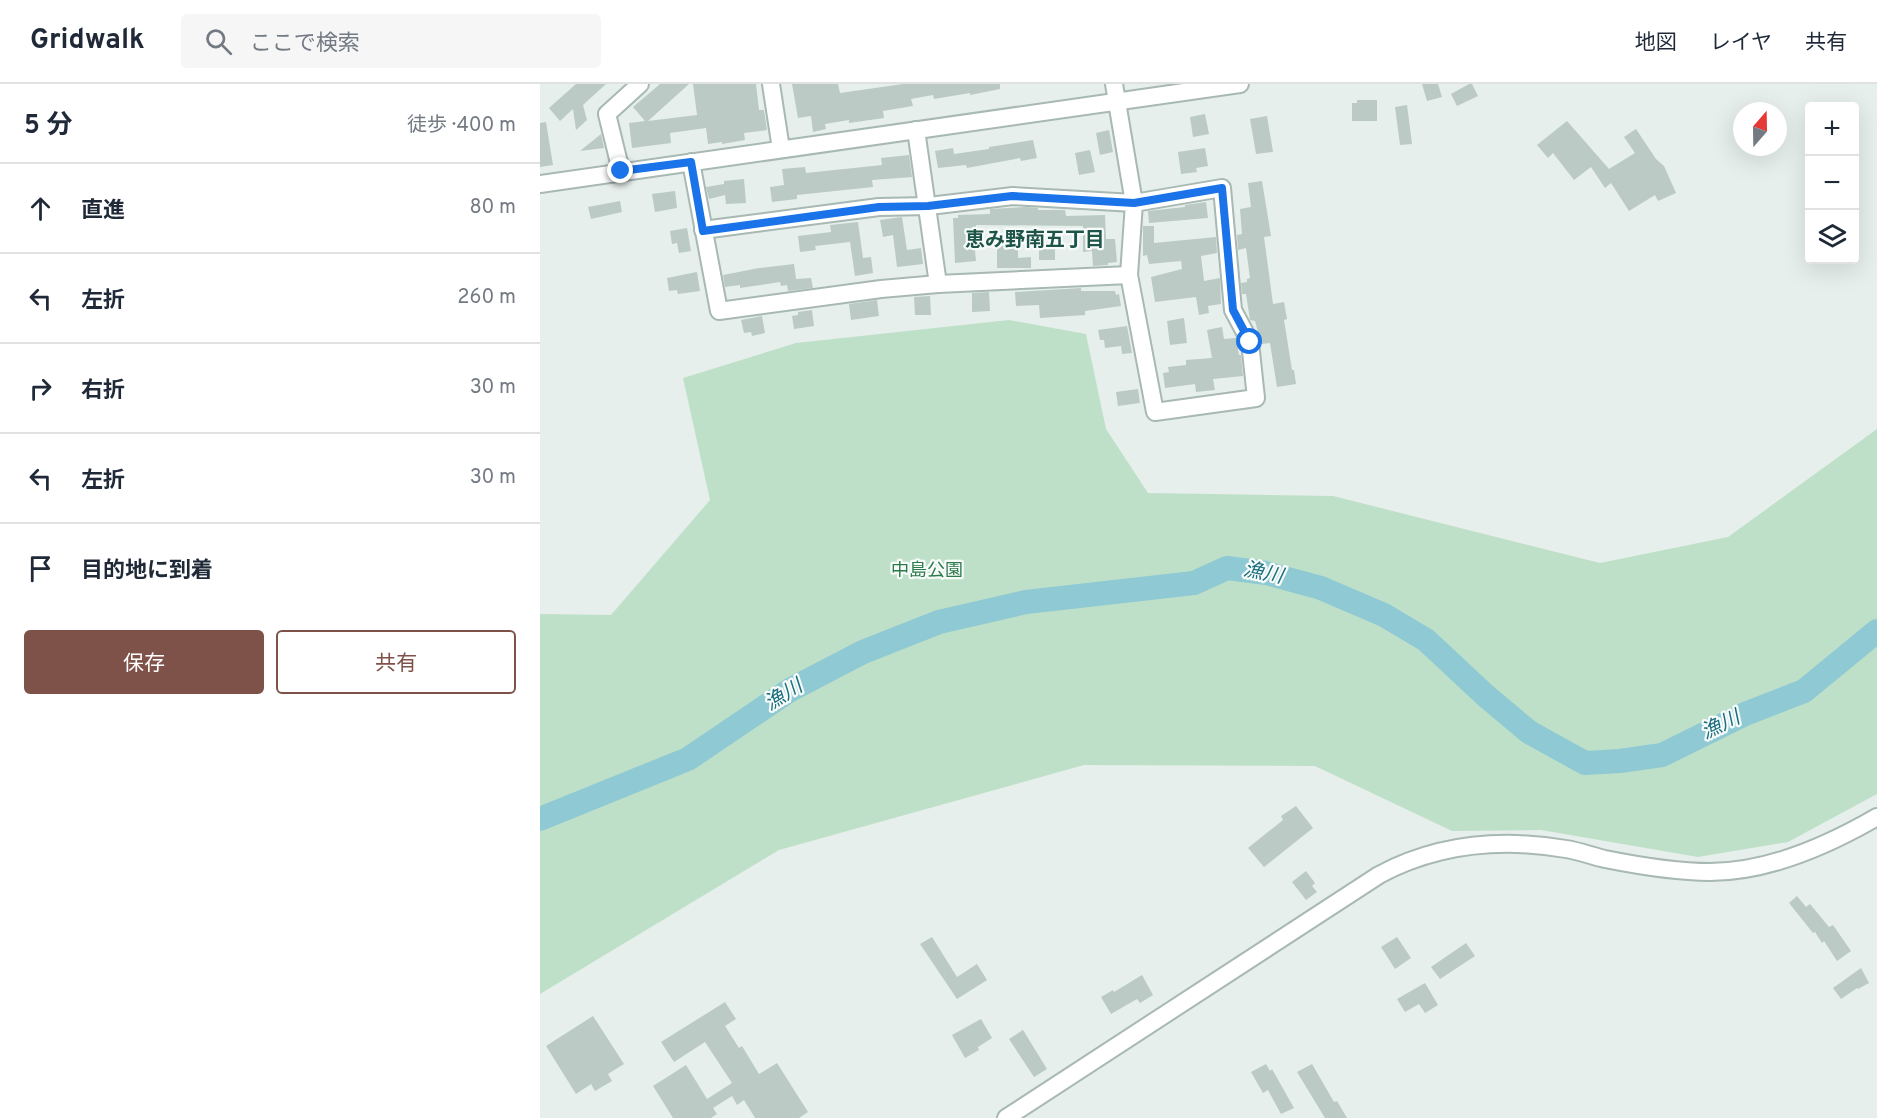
<!DOCTYPE html>
<html lang="ja">
<head>
<meta charset="utf-8">
<style>
  :root { --surface:#fff; --page:#f6f6f7; --text:#1f2937; --muted:#747a83; --line:#e0e1e3; --accent:#7f5249 }
  body { margin:0; font-family:Overpass,"Noto Sans JP",sans-serif; background:var(--page); color:var(--text) }
  .controls { position:absolute; right:18px; top:18px; display:grid; overflow:hidden; border-radius:6px; box-shadow:0 6px 24px #0002 }
  .controls button { width:54px; height:54px; display:grid; place-items:center; padding:0; border:0; border-bottom:2px solid var(--line); background:var(--surface); color:var(--text); font:30px sans-serif }
  .compass { position:absolute; left:1193px; top:18px; width:54px; height:54px; border-radius:50%; background:var(--surface); box-shadow:0 6px 24px #0002; rotate:20deg }
  .stop { position:absolute; width:18px; height:18px; margin:-14px; border:4px solid #1a73e8; border-radius:50%; background:#fff }
  .stop.end { background:#1a73e8; border-color:#fff; box-shadow:0 2px 6px #0008 }
  .list { margin:0; padding:0; list-style:none }
  h2 { display:flex; justify-content:space-between; align-items:center; height:78px; margin:0; padding:0 24px; font-size:26px }
  h2 small { font-size:20px; font-weight:400; color:var(--muted) }
  .list li { display:grid; grid-template-columns:39px 1fr auto; gap:18px; align-items:center; box-sizing:border-box; height:90px; padding:0 24px; border-top:2px solid var(--line) }
  .list b { display:block; font-size:22px; white-space:nowrap }
  .list em { font-size:20px; font-style:normal; color:var(--muted) }
  .actions { display:flex; gap:12px; padding:18px 24px }
  .actions a { flex:1; padding:14px 0; border:2px solid var(--accent); border-radius:6px; text-align:center; font-size:21px; color:var(--accent) }
  .actions .main { background:var(--accent); color:#fff }
  .icon { flex:none; width:33px; height:33px; fill:none; stroke:currentColor; stroke-width:2; stroke-linecap:round; stroke-linejoin:round }
  .map { position:relative; flex:none; width:1337px; height:1034px; overflow:hidden }
  header { display:flex; align-items:center; gap:36px; box-sizing:border-box; height:84px; padding:0 30px; background:var(--surface); border-bottom:2px solid var(--line) }
  header strong { font-size:28px }
  nav { display:flex; gap:33px; margin-inline-start:auto; font-size:21px }
  .search { width:420px; height:54px; background:var(--page); display:flex; align-items:center; gap:15px; box-sizing:border-box; padding:0 21px; border-radius:6px; color:var(--muted); font-size:22px }
  main { display:flex }
  aside { flex:1; background:var(--surface) }
  .map>svg:first-child { display:block }
  .green { fill:#bfe0c8 }
  .lines { fill:none; stroke-linecap:round; stroke-linejoin:round }
  .river { stroke:#8ec9d4; stroke-width:24 }
  .building { fill:#bbcac4 }
  .minor-casing { stroke:#a8b8b2; stroke-width:20 }
  .minor { stroke:#fff; stroke-width:16 }
  .route { stroke:#1a73e8; stroke-width:8 }
  .labels { text-anchor:middle; dominant-baseline:central; stroke-width:4.5; stroke-linejoin:round; paint-order:stroke }
  .park-label { font-size:18px; fill:#2d7a4b; stroke:#f7fbf9 }
  .neighbourhood-label { font-size:20px; font-weight:bold; fill:#1f5548; stroke:#f7fbf9 }
  .water-label { font-size:20px; font-style:italic; fill:#1c6f80; stroke:#f7fbf9 }
</style>
</head>
<body>
<header>
<strong>Gridwalk</strong>
<div class="search"><svg class="icon" aria-label="search" viewBox="0 0 24 24"><circle cx="10" cy="10" r="6"/><path d="M15 15l6 6"/></svg>ここで検索</div>
<nav><a>地図</a><a>レイヤ</a><a>共有</a></nav>
</header>
<main>
<aside>
<h2>5 分<small>徒歩 · 400 m</small></h2>
<ul class="list">
<li><svg class="icon" aria-label="ahead" viewBox="0 0 24 24"><path d="M12 20V5M6 11l6-6 6 6"/></svg><div><b>直進</b></div><em>80 m</em></li>
<li><svg class="icon" aria-label="left" viewBox="0 0 24 24"><path d="M17 20v-9H6M10 6l-5 5 5 5"/></svg><div><b>左折</b></div><em>260 m</em></li>
<li><svg class="icon" aria-label="right" viewBox="0 0 24 24"><path d="M7 20v-9h11M14 6l5 5-5 5"/></svg><div><b>右折</b></div><em>30 m</em></li>
<li><svg class="icon" aria-label="left" viewBox="0 0 24 24"><path d="M17 20v-9H6M10 6l-5 5 5 5"/></svg><div><b>左折</b></div><em>30 m</em></li>
<li><svg class="icon" aria-label="arrive" viewBox="0 0 24 24"><path d="M6 21V4h12l-3 4 3 4H6"/></svg><div><b>目的地に到着</b></div></li>
</ul>
<div class="actions"><a class="main">保存</a><a>共有</a></div>
</aside>
<div class="map">
<svg width="1337" height="1034" viewBox="0 0 1337 1034">
  <rect width="100%" height="100%" fill="#e6efeb"/>
  <path class="green" d="M469,236l77,14 20,95 42,64 185,3 267,67 128,-26 149,-108v365l-89,48 -90,15 -157,-27 -89,1 -137,-65 -231,-1 -305,85 -239,144v-380l71,1 99,-115 -27,-122 113,-35z"/>
  <g class="lines">
    <path class="river" d="M0,735l148,-60 102,-69 73,-38 76,-30 87,-20 168,-19 33,-15 39,5 55,15 63,27 42,25 60,56 43,36 56,31 35,-2 42,-6 83,-41 59,-23 73,-60"/>
  </g>
  <g class="building">
    <path d="M36,0h30l-23,21 4,15 -11,10 -3,-21 -13,12 -11,-13z"/>
    <path d="M120,0h29l-41,37 49,-6 -4,-31h63l3,26h5l3,20 -23,3 1,7 -23,4v-2l-14,2 -2,-16 -36,5 1,10 -39,5 -3,-25 16,-2 -12,-14z"/>
    <path d="M252,0h46l2,9 63,-9h97v5l-30,6v-2l-36,6 -1,-4 -22,4 2,7 -30,5 1,7 -35,5v-3l-24,4 1,5 -13,3 -2,-16 -13,2z"/>
    <path d="M882,0h16l4,13 -15,4z"/>
    <path d="M929,0h3l6,12 -21,10 -6,-12z"/>
    <path d="M817,16h20v21h-25v-18h5z"/>
    <path d="M867,21l5,39 -12,1 -5,-38z"/>
    <path d="M665,30l4,20 -16,3 -3,-20z"/>
    <path d="M727,32l6,36 -17,2 -6,-35z"/>
    <path d="M1027,37l42,48 26,-16 -11,-16 12,-8 20,30 8,7 12,27 -18,8 -3,-6 -26,16 -18,-28 -6,5 -14,-21 -17,13 -21,-27 -5,5 -11,-13z"/>
    <path d="M6,38l7,43 -13,2v-44z"/>
    <path d="M569,46l4,22 -13,3 -4,-22z"/>
    <path d="M61,50l3,14 -24,3z"/>
    <path d="M493,56l4,18 -16,3 -1,-3 -53,10 -1,-3 -28,3 -3,-17 18,-3 1,6 35,-5v-2z"/>
    <path d="M665,64l3,18 -12,2 1,4 -16,2 -3,-22z"/>
    <path d="M550,66l5,22 -16,3 -4,-22z"/>
    <path d="M369,71l3,22 -40,3 1,7 -76,8v4l-25,3 -2,-15 14,-2 -2,-16 23,-2 1,6 76,-8 -1,-7z"/>
    <path d="M204,95l2,24 -20,1 -1,-9 -16,4 -3,-12 18,-3v-3z"/>
    <path d="M722,97l9,55 -7,1 9,67 11,-2 3,17 -3,1 8,50h2l2,14 -19,3 -7,-44 -9,1 -6,-23 -5,-1 -4,-26h-4l-1,-11 6,-1v-3l3,-1 -4,-30 -8,2 -1,-15 5,-1 -2,-25 11,-2 -3,-24z"/>
    <path d="M135,107l2,17 -22,4 -3,-18z"/>
    <path d="M80,117l2,11 -31,7 -3,-12z"/>
    <path d="M666,118l2,16 -59,5 -1,-12 37,-4v-2z"/>
    <path d="M487,123l11,1v2h27l1,6 39,-1 1,24h9l2,23 -9,1v2l-15,1 -1,-15 -9,1v-26l-107,-1v4h-3l3,32 -21,2 -2,-45h5v-3l32,-1v-5z"/>
    <path d="M362,133l5,33 14,-2 2,16 -26,3 -4,-32 -10,2 -3,-17z"/>
    <path d="M318,138l5,36 8,-1 2,16 -18,3 -5,-34 -35,4 1,4 -16,2 -2,-16 33,-4 -1,-7z"/>
    <path d="M603,142h11v17l62,-6 1,16 -16,3 3,25 16,-3 1,26 -13,2 1,7 -10,2 -3,-18 -41,5 -4,-25 31,-8 -1,-8 -32,3 -2,-9 -4,1z"/>
    <path d="M147,144l4,23 -12,2 -2,-10 -5,1 -2,-13z"/>
    <rect x="499" y="161" width="16" height="15"/>
    <path d="M457,162h21v12l13,-1v11h-34z"/>
    <path d="M254,180l2,15 15,-1 2,10 -25,3 -1,-6 -6,1 -1,-4 -40,6v-3l-15,2 -2,-12 36,-7z"/>
    <path d="M157,188l3,19 -22,3 -1,-4 -8,1 -2,-13z"/>
    <path d="M541,204v3h34l1,4 3,-1 2,12 -36,5v4l-45,3 -1,-13 -23,1 -1,-14z"/>
    <path d="M449,208l1,19 -18,1v-19z"/>
    <path d="M390,212l1,19h-16l-1,-18z"/>
    <path d="M337,216l2,16 -28,4 -2,-16z"/>
    <path d="M272,226l2,16 -20,3 -2,-13 6,-1v-3z"/>
    <path d="M222,232l3,17 -13,3 -1,-4 -7,1 -3,-13z"/>
    <path d="M644,234l3,25 -17,2 -3,-24z"/>
    <path d="M587,242l5,27 -10,1 -1,-8 -16,2 -1,-8h-4l-2,-10z"/>
    <path d="M682,243l2,12 12,-1 3,17h2l2,21 -30,3 2,11 -19,2 -1,-8 -30,4 -2,-15 6,-1 -1,-5 18,-2v-5l26,-2 -5,-28z"/>
    <path d="M598,305l2,14 -22,3 -2,-14z"/>
    <path d="M756,722l17,22 -49,39 -16,-19 35,-28 -2,-4z"/>
    <path d="M766,787l9,12 -3,3 5,6 -11,8 -14,-18z"/>
    <path d="M1257,812l9,11 4,-3 19,23 4,-2 18,26 -14,10 -13,-20 -2,2 -7,-11 -2,1 -24,-30z"/>
    <path d="M392,853l25,40 20,-13 10,16 -30,19 -37,-55z"/>
    <path d="M857,853l14,21 -16,11 -14,-22z"/>
    <path d="M926,859l9,13 -35,23 -9,-12z"/>
    <path d="M1321,884l8,15 -11,6 -1,-1 -16,11 -8,-11z"/>
    <path d="M602,891l11,20 -13,8 -3,-4 -26,15 -10,-17 12,-7 1,2z"/>
    <path d="M885,899l13,22 -13,8 -6,-9 -14,8 -8,-13z"/>
    <path d="M185,918l11,17 -11,7 14,22 3,-2 17,28 18,-11 31,49 -9,6h-44l-11,-18 -7,5 -5,-9 -19,12 4,6 -6,4h-38l-20,-32 33,-21 21,34 25,-16 -27,-41 -31,20 -13,-20z"/>
    <path d="M53,932l31,48 -16,10 4,7 -17,10 -4,-7 -15,10 -30,-48z"/>
    <path d="M441,935l11,19 -14,9 1,3 -14,8 -13,-23z"/>
    <path d="M483,946l24,39 -13,8 -25,-38z"/>
    <path d="M726,980l4,7 2,-2 22,39 -13,6 -13,-24 -5,3 -12,-21z"/>
    <path d="M772,980l22,38 3,-1 10,17h-22l-28,-46z"/>
  </g>
  <g class="lines">
    <defs>
      <g id="minor">
        <path d="M231,0l10,65"/>
        <path d="M376,46l22,154"/>
        <path d="M151,78l28,149 162,-22 57,-5 191,-9"/>
        <path d="M81,87l-14,-57 33,-30"/>
        <path d="M0,100l700,-100"/>
        <path d="M163,146l176,-23 50,-1 84,-10 121,7 88,-15 11,122 17,32 6,56 -101,14 -26,-137 5,-72 -20,-119"/>
        <path d="M466,1034l373,-243c58,-31 122,-37 187,-26 13,2 26,7 39,10 35,7 70,13 105,13 58,0 117,-26 167,-55"/>
      </g>
    </defs>
    <use href="#minor" class="minor-casing"/>
    <use href="#minor" class="minor"/>
  </g>
  <g class="lines">
    <path class="route" d="M81,87l70,-9 12,69 176,-24 49,-1 84,-10 122,7 88,-15 11,122 17,32"/>
  </g>
  <g class="labels">
    <g class="park-label">
      <text x="387" y="487">中島公園</text>
    </g>
    <g class="neighbourhood-label">
      <text x="495" y="157">恵み野南五丁目</text>
    </g>
    <g class="water-label">
      <text transform="translate(723 490) rotate(11)">漁川</text>
      <text transform="translate(244 612) rotate(-32)">漁川</text>
      <text transform="translate(1181 642) rotate(-26)">漁川</text>
    </g>
  </g>
</svg>
<div class="controls">
<button>+</button>
<button>−</button>
<button><svg class="icon" aria-label="layers" viewBox="0 0 24 24"><path d="M12 4l9 5-9 5-9-5zM3 14l9 5 9-5"/></svg></button>
</div>
<svg class="compass" viewBox="-18 -18 36 36"><path d="M0-13l5 13h-10z" fill="#e53935"/><path d="M0 13l5-13h-10z" fill="#747a83"/></svg>
<div class="stop" style="left:710px;top:258px"></div>
<div class="stop end" style="left:81px;top:87px"></div>
</div>
</main>
</body>
</html>
